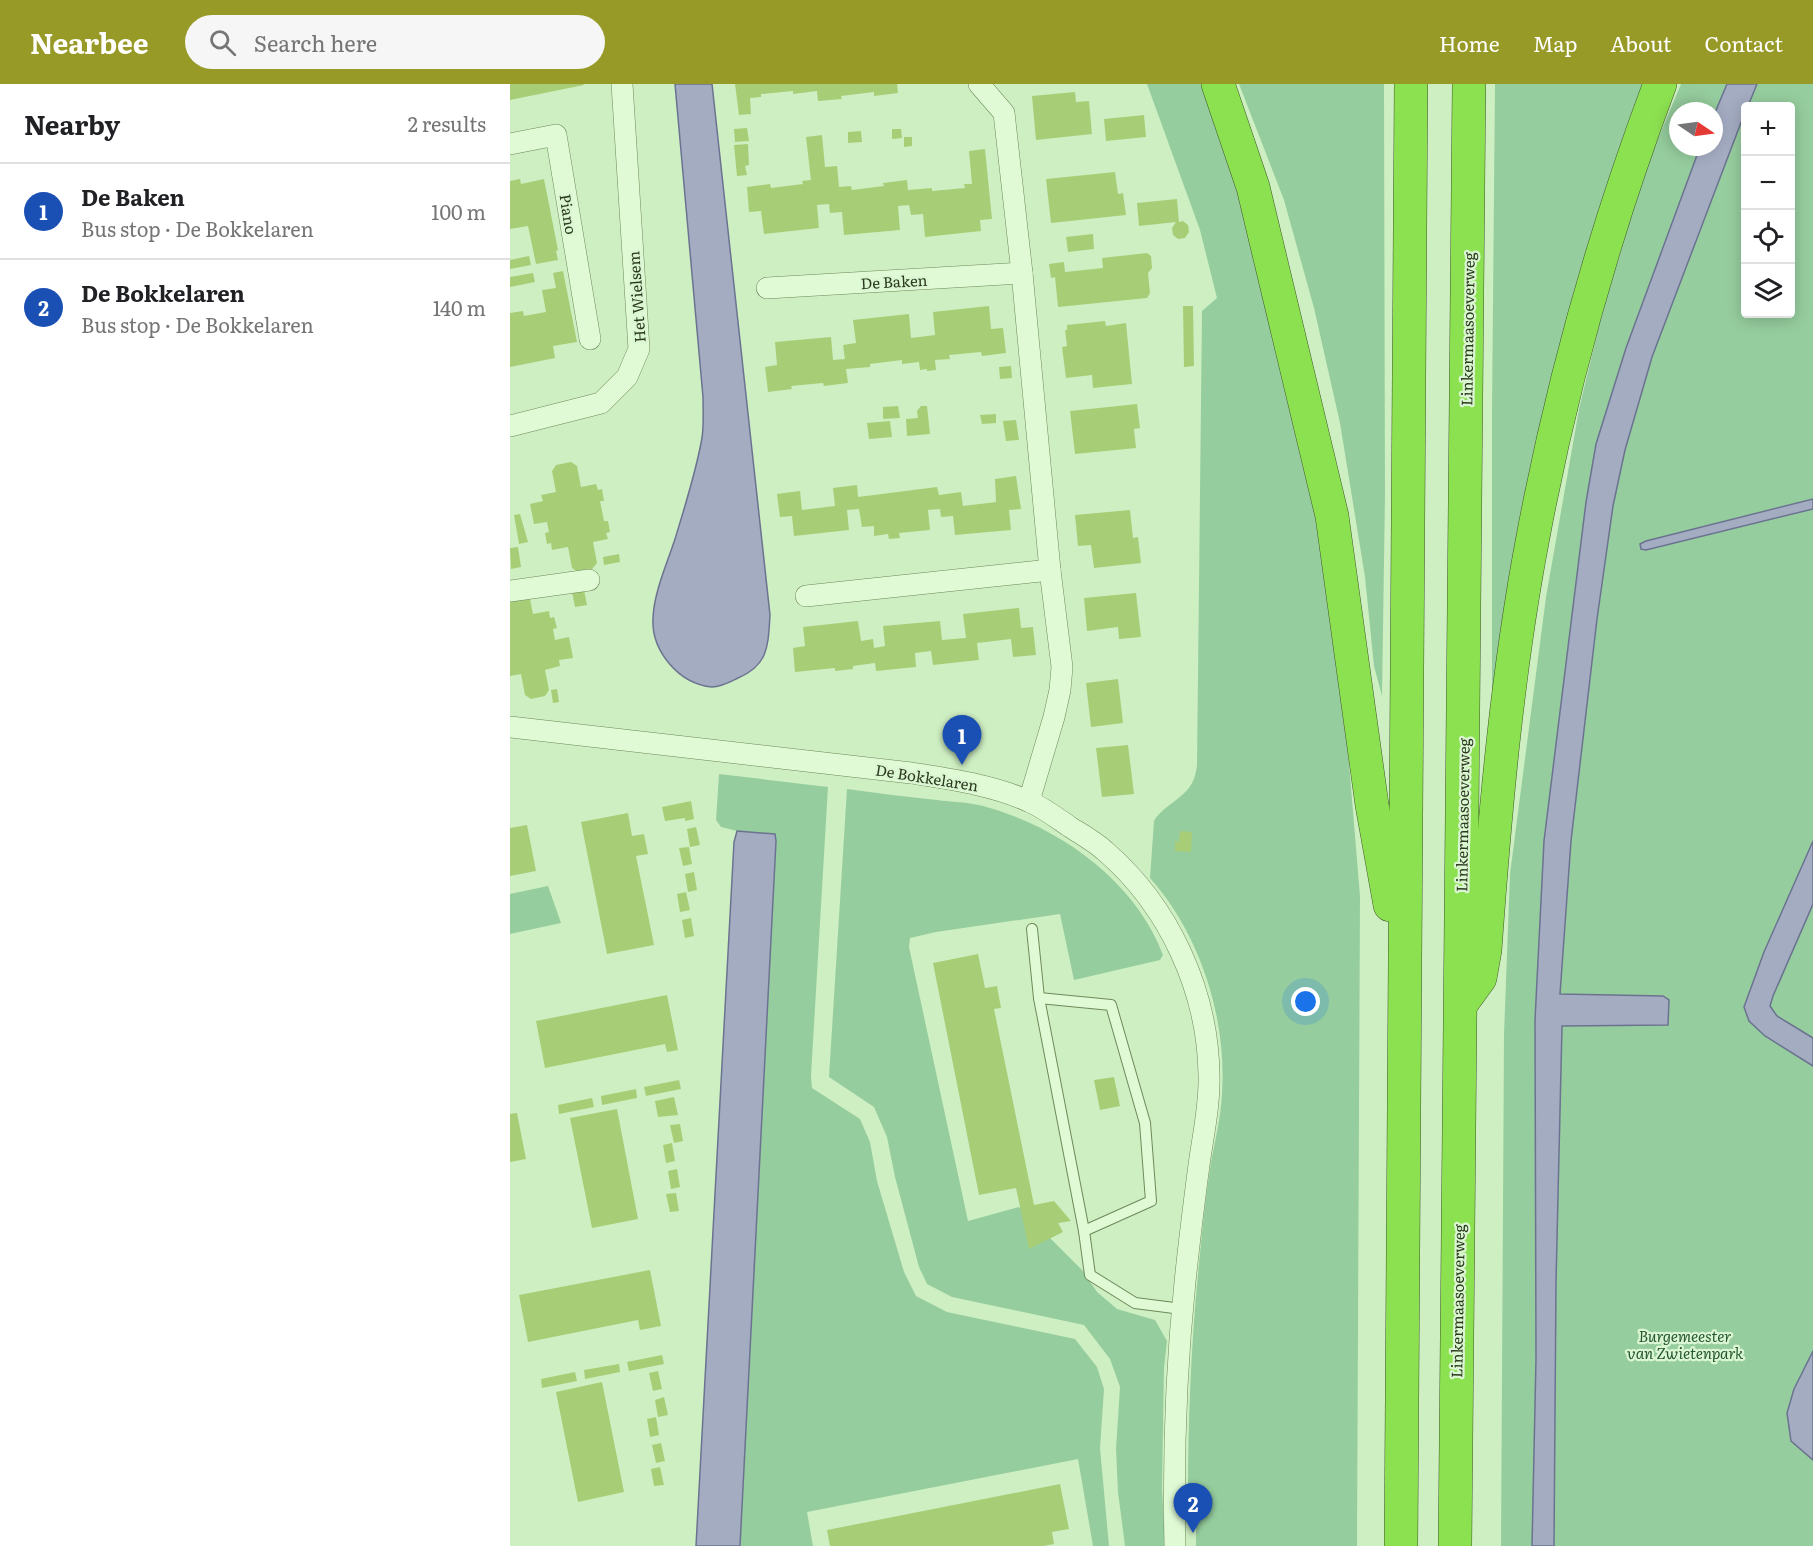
<!DOCTYPE html>
<html lang="en">
<head>
<meta charset="utf-8">
<style>
  :root { --surface:#fff; --page:#f6f6f6; --text:#202124; --muted:#757577; --line:#e0e0e0; --accent:#989a27 }
  body { margin:0; font-family:Literata,serif; background:var(--page); color:var(--text) }
  .controls { position:absolute; right:18px; top:18px; display:grid; overflow:hidden; border-radius:6px; box-shadow:0 3px 15px #0003 }
  .controls button { width:54px; height:54px; display:grid; place-items:center; padding:0; border:0; border-bottom:2px solid var(--line); background:var(--surface); color:var(--text); font:30px sans-serif }
  .compass { position:absolute; left:1159px; top:18px; width:54px; height:54px; border-radius:50%; background:var(--surface); box-shadow:0 3px 15px #0003; rotate:103deg }
  .you { position:absolute; left:796px; top:918px; width:21px; height:21px; margin:-15px; border:4px solid #fff; border-radius:50%; background:#1a73e8; box-shadow:0 0 0 9px #1a73e833 }
  .badge { display:grid; place-items:center; width:39px; height:39px; border-radius:50%; background:var(--accent); color:#fff; font-size:20px; font-weight:700 }
  .pin { position:absolute; translate:-50% -50px; filter:drop-shadow(0 2px 3px #0008) }
  .pin::after { content:''; position:absolute; top:32px; width:21px; height:18px; background:inherit; clip-path:polygon(0 0,100% 0,50% 100%) }
  .list { margin:0; padding:0; list-style:none }
  h2 { display:flex; justify-content:space-between; align-items:center; height:78px; margin:0; padding:0 24px; font-size:26px }
  h2 small { font-size:20px; font-weight:400; color:var(--muted) }
  .list li { display:grid; grid-template-columns:39px 1fr auto; gap:18px; align-items:center; box-sizing:border-box; height:96px; padding:0 24px; border-top:2px solid var(--line) }
  .list b { display:block; font-size:22px; white-space:nowrap }
  .list p { margin:0; font-size:20px; white-space:nowrap; color:var(--muted) }
  .list em { font-size:20px; font-style:normal; color:var(--muted) }
  .icon { flex:none; width:33px; height:33px; fill:none; stroke:currentColor; stroke-width:2; stroke-linecap:round; stroke-linejoin:round }
  .map { position:relative; flex:none; width:1303px; height:1462px; overflow:hidden }
  header { display:flex; align-items:center; gap:36px; box-sizing:border-box; height:84px; padding:0 30px; background:var(--accent); color:#fff }
  header strong { font-size:28px }
  nav { display:flex; gap:33px; margin-inline-start:auto; font-size:21px }
  .search { width:420px; height:54px; background:var(--page); display:flex; align-items:center; gap:15px; box-sizing:border-box; padding:0 21px; border-radius:33px; color:var(--muted); font-size:22px }
  main { display:flex }
  aside { flex:1; background:var(--surface) }
  .map>svg:first-child { display:block }
  .green { fill:#96cd9e }
  .water { fill:#a4acc2; stroke:#6b7390; stroke-width:1.5 }
  .building { fill:#a7ce77 }
  .lines { fill:none; stroke-linecap:round; stroke-linejoin:round }
  .lane-casing { stroke:#6e8959; stroke-width:12 }
  .street-casing { stroke:#6e8959; stroke-width:22 }
  .highway-casing { stroke:#42572d; stroke-width:34 }
  .lane { stroke:#dffad5; stroke-width:10 }
  .street { stroke:#dffad5; stroke-width:21 }
  .highway { stroke:#8ce150; stroke-width:33 }
  .labels { text-anchor:middle; dominant-baseline:central; stroke-width:4.5; stroke-linejoin:round; paint-order:stroke }
  .street-label { font-size:15px; fill:#2b391d; stroke:#dbf6d2 }
  .park-label { font-size:15px; font-style:italic; fill:#235631; stroke:#dbf6d2 }
</style>
</head>
<body>
<header>
<strong>Nearbee</strong>
<div class="search"><svg class="icon" aria-label="search" viewBox="0 0 24 24"><circle cx="10" cy="10" r="6"/><path d="M15 15l6 6"/></svg>Search here</div>
<nav><a>Home</a><a>Map</a><a>About</a><a>Contact</a></nav>
</header>
<main>
<aside>
<h2>Nearby<small>2 results</small></h2>
<ul class="list">
<li><span class="badge" style="background:#1a4fb4">1</span><div><b>De Baken</b><p>Bus stop · De Bokkelaren</p></div><em>100 m</em></li>
<li><span class="badge" style="background:#1a4fb4">2</span><div><b>De Bokkelaren</b><p>Bus stop · De Bokkelaren</p></div><em>140 m</em></li>
</ul>
</aside>
<div class="map">
<svg width="1303" height="1462" viewBox="0 0 1303 1462">
  <rect width="100%" height="100%" fill="#ceefc2"/>
  <g class="green">
    <path d="M637,0h59l47,138 38,168 29,153 26,184 14,169 -3,650h-161v-46h-8c0,-79 3,-157 11,-236 3,-32 6,-63 11,-95 4,-26 11,-50 12,-76 5,-75 -22,-159 -72,-215l4,-57c9,-16 31,-22 39,-40 2,-4 3,-10 4,-15l5,-455 15,-13 -17,-68z"/>
    <path d="M729,0h145l1,411 -3,201 -8,-30 -9,-89 -25,-154 -26,-115 -30,-108z"/>
    <path d="M985,0h156l-159,644v-318z"/>
    <path d="M1171,0h46l-13,31v-4h-36v36h22l-74,201 -30,96 -10,58 -42,339 -9,179 1,338 -4,188h-31l3,-511 6,-161 36,-277 33,-188 32,-133 38,-116z"/>
    <path d="M1247,0h56v1462h-259l2,-264 6,-256 106,-1 -5,-29 -103,-1 11,-154 26,-222 16,-113 12,-56 27,-93 93,-245 1,202h44v-208h-42z"/>
    <path d="M209,690l109,13 -17,289 1,12 48,31 10,23 7,39 27,91 12,24 31,16 128,27 22,28 7,22 -4,59 9,98h-16l-15,-87 -271,53 6,34h-73l36,-705 -1,-7 -38,-3 -16,-4 -5,-7z"/>
    <path d="M337,705c30,4 60,8 90,11 15,2 31,2 46,6 75,20 152,74 180,149l-3,5 -86,20 -14,-66 -124,18 -26,6 -1,9 59,274 51,-14 63,63 15,22 20,17 38,11 12,21 -3,27 -2,120 3,58h-40l-7,-54 -2,-43 4,-62 -10,-28 -26,-34 -132,-28 -25,-13 -8,-17 -24,-90 -8,-40 -13,-30 -45,-30z"/>
    <path d="M38,802l13,37 -51,11v-40z"/>
  </g>
  <g class="water">
    <path d="M165,0h37l58,531c-2,30 -1,50 -32,63 -8,4 -17,9 -26,9 -33,-3 -61,-36 -59,-69 1,-26 14,-54 22,-79 10,-33 21,-67 27,-101 2,-13 1,-27 1,-41z"/>
    <path d="M1217,0h30l-9,22h-2l-1,6 -93,245 -27,93 -12,56 -16,113 -26,222 -11,153 103,2 6,4 -1,25 -106,1 -6,256 -2,264h-22l4,-188 -1,-338 9,-179 42,-339 10,-58 30,-96 74,-201h14v-32z"/>
    <path d="M1303,415v10l-167,41 -5,-1 -1,-5 6,-3z"/>
    <path d="M227,747l38,3 1,7 -36,705h-44l38,-704z"/>
    <path d="M1303,757v63l-40,92 -3,10 7,10 36,22v28l-48,-30 -16,-15 -5,-14 20,-55z"/>
    <path d="M1303,1267v109l-22,-19 -4,-28 7,-24z"/>
  </g>
  <g class="building">
    <path d="M0,0h73l1,1 -74,15z"/>
    <path d="M225,0h162l1,9 -24,3v-4l-33,4 1,3 -24,2 -1,-10 -24,3v-3l-32,3v3l-11,1 1,16 -12,1z"/>
    <path d="M565,8l1,10 13,-1 3,33 -56,6 -4,-44z"/>
    <path d="M634,31l2,22 -40,4 -2,-22z"/>
    <path d="M237,44l2,13 -14,1 -1,-13z"/>
    <path d="M382,45h9l1,9 -10,1z"/>
    <path d="M351,47l1,11 -14,1v-11z"/>
    <path d="M312,51l3,32 12,-1 2,21 12,-1 1,4 32,-4 -1,-3 24,-3 1,10 24,-2v3l33,-3 -1,-4h8l-3,-33 16,-2 7,70 -12,1 1,11 -56,6 -2,-23 -12,1 -2,-10 -11,1 2,24 -56,5 -2,-23 -12,1 -1,-9 -12,1 2,23 -55,6 -3,-23 -12,1 -2,-25 23,-3 1,4 32,-4 -1,-3 9,-1 -5,-43z"/>
    <path d="M394,53h8v9l-8,1z"/>
    <path d="M238,60l1,21 -4,1 2,9 -10,1 -3,-31z"/>
    <path d="M605,88l3,22 5,-1 3,22 -75,8 -5,-44z"/>
    <path d="M10,95l1,5 23,-5 14,71 -2,1 2,9 -22,4 -8,-38 -18,3v-48z"/>
    <path d="M667,115l2,23 4,-1 5,4 1,7 -4,6 -7,1 -5,-4 -1,-7 4,-6 -37,4 -2,-23z"/>
    <path d="M583,150l1,15 -26,3 -2,-15z"/>
    <path d="M637,169l4,3 1,12 -4,5 2,20 -3,5 -89,9 -3,-30 -4,1 -2,-14 15,-2 1,10 38,-4 -1,-10z"/>
    <path d="M19,172l2,9 -21,4v-9z"/>
    <path d="M53,187l14,71 -24,4 2,12 -45,9v-54l13,-2 1,5 22,-4 -4,-22 14,-2 -3,-15z"/>
    <path d="M23,189l2,9 -25,5v-10z"/>
    <path d="M479,222l2,23 12,-1 3,25 -24,3 -1,-4 -32,3 1,4 -15,1 1,10 -9,1v-2l-7,1 -1,-8 -17,2v-4l-32,4v3l-24,2 2,14 -24,3 -1,-3 -32,3 1,3 -24,3 -3,-25 12,-2 -2,-23 56,-5 2,23 12,-1 -2,-14 13,-2 -3,-23 56,-6 2,24 24,-3 -2,-23z"/>
    <path d="M673,222h10l1,60 -10,1z"/>
    <path d="M595,237l1,5 20,-3 6,61 -39,4 -1,-13 -26,3 -4,-31 5,-1 -2,-16h2v-5z"/>
    <path d="M501,282l1,12 -12,1 -1,-12z"/>
    <path d="M627,320l3,24 -6,1 2,19 -61,6 -5,-43z"/>
    <path d="M388,322l2,12 -17,1v-12z"/>
    <path d="M411,322h6l3,28 -23,2 -1,-17 12,-1 -1,-7z"/>
    <path d="M486,330v9l-14,1 -2,-9z"/>
    <path d="M506,336l3,20 -13,1 -3,-20z"/>
    <path d="M380,337l2,16 -23,2 -2,-16z"/>
    <path d="M61,378l6,4 4,21 15,-3 2,6 4,-1 2,12h-4l4,20h4l2,11 -4,1 2,6 -15,3 4,21 -5,6 -14,3 -6,-4 -4,-21 -16,3 -1,-7 -4,1 -2,-11 4,-1 -2,-10 -13,2 -4,-20 13,-3 -2,-6 15,-3 -4,-21 4,-6z"/>
    <path d="M506,392l5,33 -12,1 2,20 -56,5 -2,-19 -12,1 -1,-8 -12,1 2,20 -31,3 1,5 -11,1 -1,-5 -14,2v-10l-12,1 -3,-18 -12,1 2,20 -55,6 -2,-20 -12,1 -3,-23 23,-3 2,19 33,-4 -2,-18 24,-3 1,12 79,-10 2,8 22,-3 2,14 33,-4 -1,-23z"/>
    <path d="M620,426l3,28 5,-1 3,26 -47,5 -3,-23 -13,1 -3,-31z"/>
    <path d="M10,430l8,28 -9,2 -5,-29z"/>
    <path d="M8,463l3,20 -10,2 -1,-21z"/>
    <path d="M109,470l1,8 -16,3 -1,-8z"/>
    <path d="M74,506l3,15 -12,2 -3,-15z"/>
    <path d="M0,508l19,2 4,20 16,-3 1,7 4,-1 3,11 -4,1 2,11 14,-3 4,21 -14,2 1,6 -15,4 4,20 -4,6 -14,3 -6,-4 -4,-21 -11,2z"/>
    <path d="M626,509l5,44 -22,2 -1,-12 -31,4 -3,-33z"/>
    <path d="M509,524l2,20 12,-1 3,28 -23,2 -2,-18 -34,4 2,17 -46,5 -2,-14 -16,2 1,14 -40,4 -1,-8 -22,3v3l-18,2v-3l-40,4 -2,-24 12,-2 -2,-19 55,-6 3,20 12,-2 1,9 11,-2 -2,-20 57,-5 2,19 24,-2 -3,-24z"/>
    <path d="M608,595l5,44 -32,4 -5,-44z"/>
    <path d="M47,605l2,13 -6,1 -2,-13z"/>
    <path d="M618,661l6,49 -32,3 -6,-49z"/>
    <path d="M181,717l3,18 -9,2v-3l-20,3 -3,-14z"/>
    <path d="M118,729l4,23 12,-2 4,20 -12,2 18,89 -47,9 -26,-132z"/>
    <path d="M17,741l9,46 -26,5v-48z"/>
    <path d="M186,743l4,18 -10,2 -3,-18z"/>
    <path d="M670,747l12,1 -1,20 -16,-1v-10l4,1z"/>
    <path d="M179,763l3,17 -9,2 -4,-18z"/>
    <path d="M184,788l3,18 -9,2 -3,-18z"/>
    <path d="M176,808l4,18 -10,2 -3,-18z"/>
    <path d="M181,834l3,18 -9,2 -3,-18z"/>
    <path d="M468,870l7,34 12,-2 4,22 -7,1 40,196 20,-4 17,20 -13,2 5,9 -34,17 -13,-61 -37,7 -46,-232z"/>
    <path d="M157,911l11,55 -11,2 -2,-8 -120,24 -9,-47z"/>
    <path d="M604,993l6,29 -20,4 -6,-30z"/>
    <path d="M169,996l2,9 -35,7 -2,-9z"/>
    <path d="M126,1005l1,9 -35,7 -1,-9z"/>
    <path d="M164,1013l4,18 -20,2 -3,-16z"/>
    <path d="M82,1014l2,9 -35,7 -1,-9z"/>
    <path d="M107,1025l21,110 -46,9 -22,-110z"/>
    <path d="M7,1029l9,46 -16,3v-48z"/>
    <path d="M170,1040l3,17 -9,2 -4,-18z"/>
    <path d="M162,1059l3,18 -9,2 -3,-18z"/>
    <path d="M167,1085l3,18 -9,2 -3,-18z"/>
    <path d="M166,1109l3,18 -9,1 -4,-18z"/>
    <path d="M140,1186l11,56 -21,4 -2,-10 -110,22 -9,-47z"/>
    <path d="M152,1271l2,9 -35,7 -2,-9z"/>
    <path d="M109,1280l1,8 -35,7 -1,-9z"/>
    <path d="M148,1287l4,18 -9,2 -4,-18z"/>
    <path d="M65,1288l2,9 -35,7 -1,-9z"/>
    <path d="M92,1298l22,110 -46,10 -22,-110z"/>
    <path d="M154,1313l4,18 -10,2 -3,-17z"/>
    <path d="M146,1333l3,18 -9,2 -3,-18z"/>
    <path d="M151,1359l4,18 -9,2 -4,-18z"/>
    <path d="M150,1383l4,18 -10,1 -3,-17z"/>
    <path d="M550,1400l9,45 -17,3 2,12 -11,2h-213l-3,-16z"/>
  </g>
  <g class="lines">
    <defs>
      <g id="lane">
        <path d="M522,845l7,69 45,233 6,44 45,28 47,6"/>
        <path d="M529,914l72,7 34,118 6,78 -67,30"/>
      </g>
      <g id="street">
        <path d="M469,0l25,29 18,160 28,297 12,97 -2,23 -6,27 -25,84"/>
        <path d="M0,60l46,-9 34,204"/>
        <path d="M257,204l255,-15"/>
        <path d="M0,342l91,-23 26,-26 12,-28 -17,-265"/>
        <path d="M0,507l79,-11"/>
        <path d="M296,512l244,-26"/>
        <path d="M0,643l401,46c38,6 83,12 119,29 14,6 27,16 40,25 11,7 24,14 35,24 64,55 103,140 104,224 1,30 -6,60 -10,90 -5,38 -10,78 -14,117 -9,87 -12,176 -10,264"/>
      </g>
      <g id="highway">
        <path d="M708,0l35,103 79,329 40,289 18,100"/>
        <path d="M954,916l16,-22 5,-28c10,-138 22,-277 48,-413 29,-154 72,-307 127,-453"/>
        <path d="M891,1462l10,-1462"/>
        <path d="M945,1462l14,-1462"/>
      </g>
    </defs>
    <use href="#lane" class="lane-casing"/>
    <use href="#street" class="street-casing"/>
    <use href="#highway" class="highway-casing"/>
    <use href="#lane" class="lane"/>
    <use href="#street" class="street"/>
    <use href="#highway" class="highway"/>
  </g>
  <g class="labels">
    <g class="street-label">
      <text transform="translate(59 130) rotate(81)">Piano</text>
      <text transform="translate(384 197) rotate(-3)">De Baken</text>
      <text transform="translate(126 213) rotate(-94)">Het Wielsem</text>
      <text transform="translate(957 245) rotate(-89)">Linkermaasoeverweg</text>
      <text transform="translate(417 693) rotate(9)">De Bokkelaren</text>
      <text transform="translate(952 731) rotate(-89)">Linkermaasoeverweg</text>
      <text transform="translate(947 1217) rotate(-89)">Linkermaasoeverweg</text>
    </g>
    <g class="park-label">
      <text x="1175" y="1251">Burgemeester<tspan x="1175" dy="17">van Zwietenpark</tspan></text>
    </g>
  </g>
</svg>
<div class="controls">
<button>+</button>
<button>−</button>
<button><svg class="icon" aria-label="locate" viewBox="0 0 24 24"><circle cx="12" cy="12" r="6"/><path d="M12 2v4M12 18v4M2 12h4M18 12h4"/></svg></button>
<button><svg class="icon" aria-label="layers" viewBox="0 0 24 24"><path d="M12 4l9 5-9 5-9-5zM3 14l9 5 9-5"/></svg></button>
</div>
<svg class="compass" viewBox="-18 -18 36 36"><path d="M0-13l5 13h-10z" fill="#e53935"/><path d="M0 13l5-13h-10z" fill="#757577"/></svg>
<div class="you"></div>
<div class="pin badge" style="left:452px;top:681px;background:#1a4fb4">1</div>
<div class="pin badge" style="left:683px;top:1449px;background:#1a4fb4">2</div>
</div>
</main>
</body>
</html>
